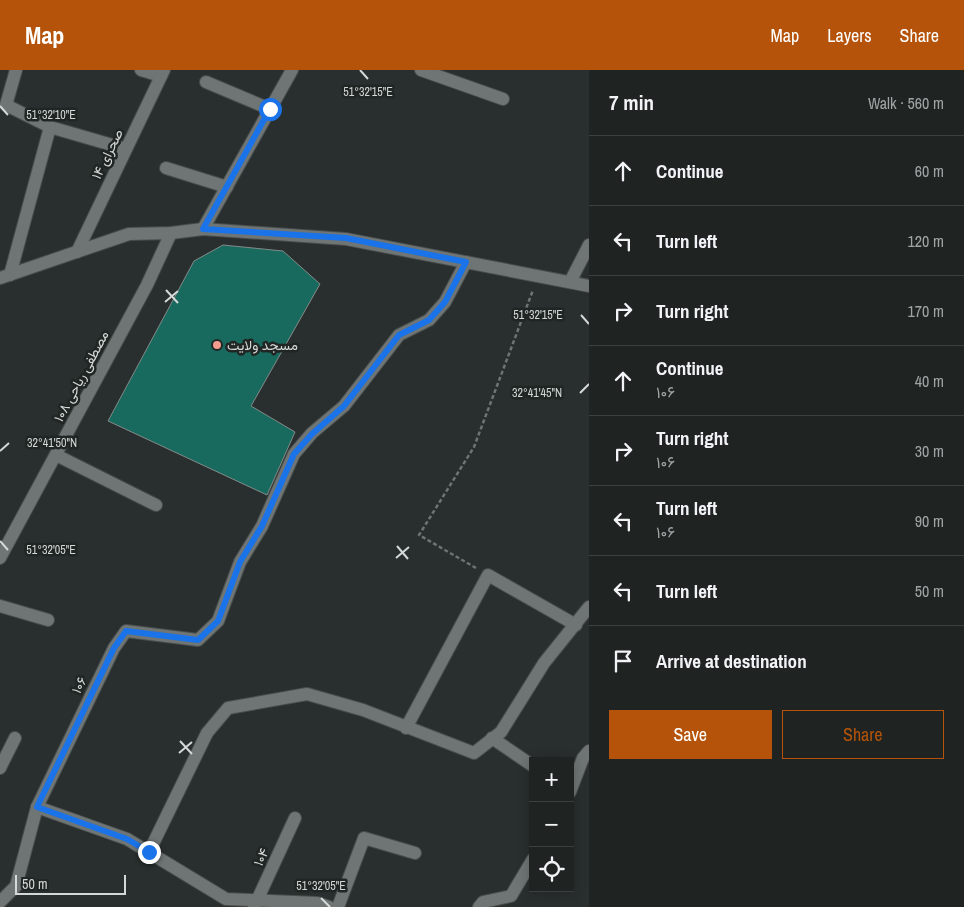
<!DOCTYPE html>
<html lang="en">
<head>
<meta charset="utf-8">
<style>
  :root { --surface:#1f2322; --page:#272b2a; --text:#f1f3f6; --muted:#a1a4a5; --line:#3c4040; --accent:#b45309 }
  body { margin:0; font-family:"Archivo Narrow",Vazirmatn,sans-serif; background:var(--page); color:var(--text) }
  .controls { position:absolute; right:15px; bottom:15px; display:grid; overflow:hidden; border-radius:0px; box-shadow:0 2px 12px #0003 }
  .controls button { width:45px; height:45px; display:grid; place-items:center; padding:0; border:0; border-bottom:1px solid var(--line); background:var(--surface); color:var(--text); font:25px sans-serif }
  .scale { position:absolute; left:15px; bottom:12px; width:111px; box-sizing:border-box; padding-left:5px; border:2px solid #d4d8d7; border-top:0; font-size:14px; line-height:18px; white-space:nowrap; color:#d4d8d7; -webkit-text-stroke:4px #202624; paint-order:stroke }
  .stop { position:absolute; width:15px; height:15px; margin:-11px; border:4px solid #1a73e8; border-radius:50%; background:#fff }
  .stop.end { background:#1a73e8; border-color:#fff; box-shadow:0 1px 5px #0008 }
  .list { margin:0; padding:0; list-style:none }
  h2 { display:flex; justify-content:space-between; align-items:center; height:65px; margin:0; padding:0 20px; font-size:21px }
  h2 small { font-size:16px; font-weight:400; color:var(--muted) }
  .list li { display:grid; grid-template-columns:32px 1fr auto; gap:15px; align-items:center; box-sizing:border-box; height:70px; padding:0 20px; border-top:1px solid var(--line) }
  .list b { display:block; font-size:19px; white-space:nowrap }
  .list p { margin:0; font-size:16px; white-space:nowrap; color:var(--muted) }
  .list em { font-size:16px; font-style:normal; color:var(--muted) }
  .actions { display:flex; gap:10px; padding:15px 20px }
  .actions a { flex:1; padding:11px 0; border:1px solid var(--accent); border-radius:0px; text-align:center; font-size:18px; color:var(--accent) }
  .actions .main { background:var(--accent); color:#fff }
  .icon { flex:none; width:28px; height:28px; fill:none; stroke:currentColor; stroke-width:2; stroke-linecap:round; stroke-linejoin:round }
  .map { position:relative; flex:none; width:589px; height:837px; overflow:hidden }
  header { display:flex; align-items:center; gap:30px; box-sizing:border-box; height:70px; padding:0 25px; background:var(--accent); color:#fff }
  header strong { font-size:24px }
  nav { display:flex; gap:28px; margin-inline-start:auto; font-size:18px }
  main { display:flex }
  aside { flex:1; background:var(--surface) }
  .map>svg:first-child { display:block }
  .building { fill:#196a5e; stroke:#838b89 }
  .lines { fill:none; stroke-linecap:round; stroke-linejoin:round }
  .minor-casing { stroke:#484d4c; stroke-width:14 }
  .path { stroke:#6e7473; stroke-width:2.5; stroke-dasharray:4 2.5; stroke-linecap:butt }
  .minor { stroke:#6e7574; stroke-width:12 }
  .route { stroke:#1a73e8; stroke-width:6 }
  .ticks { fill:none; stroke:#d4d8d7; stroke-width:2 }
  .poi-dot { fill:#f59c91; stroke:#202624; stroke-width:2 }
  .labels { text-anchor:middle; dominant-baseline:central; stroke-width:5; stroke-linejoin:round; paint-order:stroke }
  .street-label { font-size:14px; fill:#d4d8d7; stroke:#202624 }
  .poi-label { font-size:14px; fill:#d4d8d7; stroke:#202624; text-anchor:start }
  .ticks-label { font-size:12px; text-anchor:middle; fill:#d4d8d7; stroke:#202624; stroke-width:5; stroke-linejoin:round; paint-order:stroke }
</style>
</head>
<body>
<header>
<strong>Map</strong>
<nav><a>Map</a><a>Layers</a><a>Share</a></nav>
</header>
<main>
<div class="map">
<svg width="589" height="837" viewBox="0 0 589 837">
  <rect width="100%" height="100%" fill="#292f2e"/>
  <path class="building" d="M223,175l60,6 37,33 -69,122 44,26 -28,63 -159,-74 86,-160z"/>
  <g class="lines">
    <defs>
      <g id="minor">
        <path d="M16,0l-10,35 44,22 76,22"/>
        <path d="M141,0l20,6"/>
        <path d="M421,0l82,29"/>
        <path d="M206,12l64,27"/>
        <path d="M166,98l61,19"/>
        <path d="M203,159l89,-159"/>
        <path d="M77,182l87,-182"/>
        <path d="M10,205l40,-148"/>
        <path d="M0,208l129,-44 42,-1 32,-4 143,10 243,47"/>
        <path d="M570,212l19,-37"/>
        <path d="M56,385l100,50"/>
        <path d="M0,488l147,-273 24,-52"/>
        <path d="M0,536l48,14"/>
        <path d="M406,658l82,-153 88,50"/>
        <path d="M492,668l41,28"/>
        <path d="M0,698l15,-30"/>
        <path d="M570,722l13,-34 6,-7"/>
        <path d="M37,737l90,32 99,60 91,4 12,4"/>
        <path d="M149,782l58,-119 21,-25 79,-14 56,16 111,43 27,-21 43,-69 45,-56"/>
        <path d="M0,832l16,-16 21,-79 77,-159 12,-17 72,9 20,-19 22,-59 22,-36 32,-72 18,-21 32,-27 55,-71 30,-15 16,-18 21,-40"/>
        <path d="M254,837l41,-89"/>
        <path d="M338,837l26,-69 51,15"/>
        <path d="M479,837l4,-5 28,-6 22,-37"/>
      </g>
    </defs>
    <use href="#minor" class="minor-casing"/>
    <path class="path" d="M476,498l-57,-33 55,-88 59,-157"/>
    <use href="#minor" class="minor"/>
  </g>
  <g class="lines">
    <path class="route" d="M149,782l-22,-13 -90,-32 77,-159 12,-17 72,9 20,-19 22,-59 22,-36 32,-72 18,-20 32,-28 55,-71 30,-15 16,-18 21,-40 -120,-24 -143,-9 67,-120"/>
  </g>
  <path class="ticks" d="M360,0l8,9M0,36l8,9M166,220l12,13M165,232l13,-11M581,245l8,9M580,323l9,-9M0,381l9,-8M0,471l8,9M397,476l11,13M396,488l13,-11M180,671l12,13M179,683l13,-11M321,828l9,9"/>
  <circle class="poi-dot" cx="217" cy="275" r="5"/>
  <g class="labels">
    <g class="street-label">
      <text transform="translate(107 84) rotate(-64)">صحرای ۱۴</text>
      <text transform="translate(81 306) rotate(-62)">مصطفی ریاحی ۱۰۸</text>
      <text transform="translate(79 615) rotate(-64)">۱۰۶</text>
      <text transform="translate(261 787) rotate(-65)">۱۰۴</text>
    </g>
    <g class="poi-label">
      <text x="227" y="275">مسجد ولایت</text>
    </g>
  </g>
  <g class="ticks-label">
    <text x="368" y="26">51°32'15"E</text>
    <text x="51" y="49">51°32'10"E</text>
    <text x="538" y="249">51°32'15"E</text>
    <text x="537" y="327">32°41'45"N</text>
    <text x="52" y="377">32°41'50"N</text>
    <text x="51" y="484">51°32'05"E</text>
    <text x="321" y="820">51°32'05"E</text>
  </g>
</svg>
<div class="controls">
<button>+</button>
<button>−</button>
<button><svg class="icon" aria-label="locate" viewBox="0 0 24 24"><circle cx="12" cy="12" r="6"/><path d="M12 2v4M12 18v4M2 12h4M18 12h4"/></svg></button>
</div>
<div class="scale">50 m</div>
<div class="stop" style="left:270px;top:39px"></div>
<div class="stop end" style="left:149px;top:782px"></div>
</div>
<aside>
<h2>7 min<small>Walk · 560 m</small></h2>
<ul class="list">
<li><svg class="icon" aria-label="ahead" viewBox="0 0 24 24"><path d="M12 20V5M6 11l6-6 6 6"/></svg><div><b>Continue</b></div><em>60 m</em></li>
<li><svg class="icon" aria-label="left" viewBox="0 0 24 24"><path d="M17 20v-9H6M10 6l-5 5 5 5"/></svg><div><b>Turn left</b></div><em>120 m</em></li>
<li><svg class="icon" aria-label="right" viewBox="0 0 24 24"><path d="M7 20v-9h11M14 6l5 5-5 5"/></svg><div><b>Turn right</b></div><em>170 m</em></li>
<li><svg class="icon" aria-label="ahead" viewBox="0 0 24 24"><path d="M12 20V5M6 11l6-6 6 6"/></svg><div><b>Continue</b><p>۱۰۶</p></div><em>40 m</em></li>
<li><svg class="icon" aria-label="right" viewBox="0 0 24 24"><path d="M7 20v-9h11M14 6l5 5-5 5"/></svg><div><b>Turn right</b><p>۱۰۶</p></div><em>30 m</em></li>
<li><svg class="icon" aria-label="left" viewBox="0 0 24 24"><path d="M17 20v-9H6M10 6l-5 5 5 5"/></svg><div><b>Turn left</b><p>۱۰۶</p></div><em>90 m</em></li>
<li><svg class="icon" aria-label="left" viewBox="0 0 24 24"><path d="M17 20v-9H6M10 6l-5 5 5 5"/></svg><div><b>Turn left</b></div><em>50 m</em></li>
<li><svg class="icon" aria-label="arrive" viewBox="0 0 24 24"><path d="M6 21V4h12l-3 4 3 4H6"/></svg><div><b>Arrive at destination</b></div></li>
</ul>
<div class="actions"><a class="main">Save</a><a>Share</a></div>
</aside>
</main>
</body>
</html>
